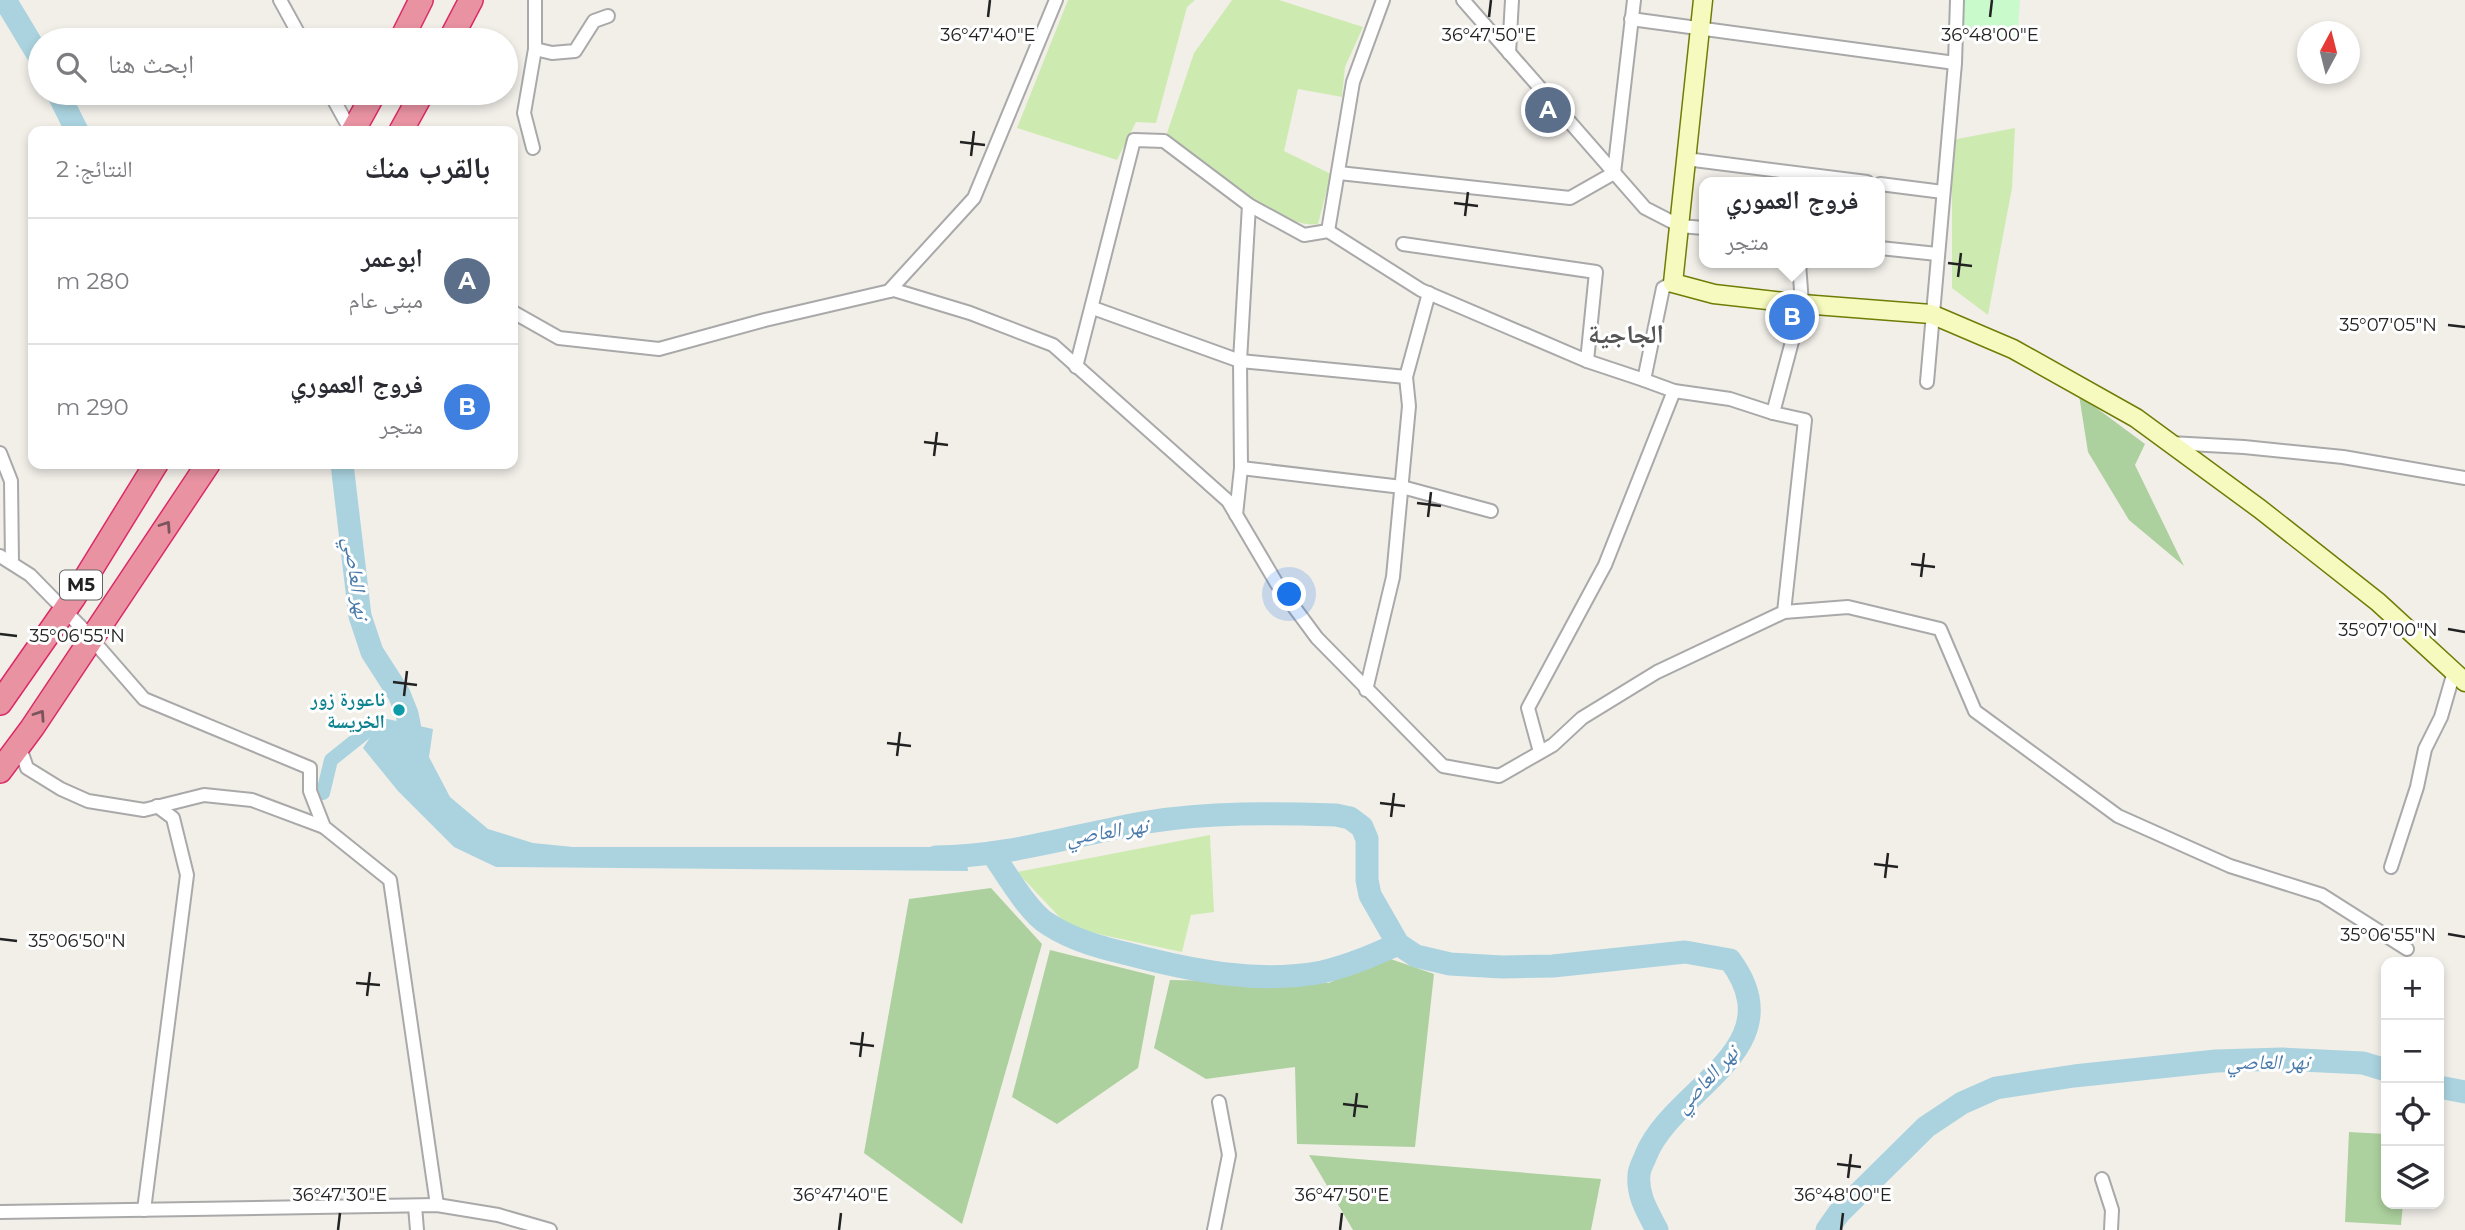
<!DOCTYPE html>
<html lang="ar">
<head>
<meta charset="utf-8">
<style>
  :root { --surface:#fff; --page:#f7f7f7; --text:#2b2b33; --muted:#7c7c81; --line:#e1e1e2; --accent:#b45309 }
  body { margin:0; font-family:Montserrat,"Noto Naskh Arabic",sans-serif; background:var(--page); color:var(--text); direction:rtl }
  .controls { position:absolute; right:21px; bottom:21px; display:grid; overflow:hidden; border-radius:14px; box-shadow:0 4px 10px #0003 }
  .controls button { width:63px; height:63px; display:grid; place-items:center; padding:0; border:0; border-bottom:2px solid var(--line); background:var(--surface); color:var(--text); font:35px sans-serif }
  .compass { position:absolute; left:2297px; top:21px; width:63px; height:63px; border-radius:50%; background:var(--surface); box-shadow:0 4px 10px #0003; rotate:7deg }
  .you { position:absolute; left:1290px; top:595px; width:24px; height:24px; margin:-18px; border:5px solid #fff; border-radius:50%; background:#1a73e8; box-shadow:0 0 0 10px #1a73e833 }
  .badge { display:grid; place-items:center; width:46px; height:46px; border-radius:50%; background:var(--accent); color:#fff; font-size:23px; font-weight:700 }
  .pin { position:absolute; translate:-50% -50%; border:4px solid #fff; box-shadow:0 2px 7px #0006 }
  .popup { position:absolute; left:1699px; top:177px; width:186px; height:91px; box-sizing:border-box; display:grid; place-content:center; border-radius:14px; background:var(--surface); filter:drop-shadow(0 2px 5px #0005); font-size:23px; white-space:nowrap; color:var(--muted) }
  .popup b { font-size:26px; color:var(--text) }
  .popup::after { content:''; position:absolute; left:50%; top:100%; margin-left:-14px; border:14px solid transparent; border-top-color:var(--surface) }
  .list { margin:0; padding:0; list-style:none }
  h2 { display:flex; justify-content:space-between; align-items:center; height:91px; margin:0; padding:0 28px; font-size:30px }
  h2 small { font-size:23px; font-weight:400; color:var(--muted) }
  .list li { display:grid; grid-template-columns:46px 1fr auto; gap:21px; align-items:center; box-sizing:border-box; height:126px; padding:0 28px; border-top:2px solid var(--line) }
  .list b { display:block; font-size:26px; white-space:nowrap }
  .list p { margin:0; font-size:23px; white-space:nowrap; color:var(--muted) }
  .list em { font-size:23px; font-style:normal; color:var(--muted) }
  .icon { flex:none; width:38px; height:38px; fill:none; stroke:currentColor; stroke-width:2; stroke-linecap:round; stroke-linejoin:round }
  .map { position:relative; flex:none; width:2465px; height:1230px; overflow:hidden; direction:ltr }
  .search { position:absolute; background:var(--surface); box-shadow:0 4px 10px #0003; left:28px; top:28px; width:490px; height:77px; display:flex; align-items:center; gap:18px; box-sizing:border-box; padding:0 24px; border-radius:38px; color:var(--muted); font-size:26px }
  .panel { position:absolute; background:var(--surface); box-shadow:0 4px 10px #0003; left:28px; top:126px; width:490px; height:343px; border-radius:14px; direction:rtl }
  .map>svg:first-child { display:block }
  .grass { fill:#cdebb0 }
  .forest { fill:#add19e }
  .park { fill:#c8facc }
  .water { fill:#aad3df }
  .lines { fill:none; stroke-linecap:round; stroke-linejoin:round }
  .canal { stroke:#aad3df; stroke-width:14 }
  .river { stroke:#aad3df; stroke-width:23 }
  .street-casing { stroke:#a9a9a9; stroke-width:16 }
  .secondary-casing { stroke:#707d05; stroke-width:21 }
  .highway-casing { stroke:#dc2a67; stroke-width:26 }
  .street { stroke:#fff; stroke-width:12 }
  .secondary { stroke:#f7fabf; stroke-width:18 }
  .highway { stroke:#e892a2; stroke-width:23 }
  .oneway { stroke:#7b545c }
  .ticks { fill:none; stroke:#222; stroke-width:2.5 }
  .culture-dot { fill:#0f9aa8; stroke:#fff; stroke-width:2.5 }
  .labels { text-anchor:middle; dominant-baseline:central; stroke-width:6; stroke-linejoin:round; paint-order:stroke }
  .shield { fill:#fff; stroke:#646464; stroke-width:2 }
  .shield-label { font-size:18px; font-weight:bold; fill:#222 }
  .culture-label { font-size:19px; font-weight:bold; fill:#0d838f; stroke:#fff; text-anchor:end }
  .water-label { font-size:21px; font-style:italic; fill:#4a7aab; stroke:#fff }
  .district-label { font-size:26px; font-weight:bold; fill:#555; stroke:#fff }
  .ticks-label { font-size:18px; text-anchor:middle; fill:#222; stroke:#fff; stroke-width:6; stroke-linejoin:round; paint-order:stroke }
</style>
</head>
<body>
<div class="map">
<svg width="2465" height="1230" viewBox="0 0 2465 1230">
  <rect width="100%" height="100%" fill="#f2efe9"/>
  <g class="grass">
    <path d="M1068,0h127l-8,7 -31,116 -20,-1 -19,38 -100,-32z"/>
    <path d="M1232,0h47l84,27 -18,40 -3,30 -44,-8 -14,62 47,23 -13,50c-42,5 -117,-59 -153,-85l29,-86z"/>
    <path d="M2015,128l-3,60 -24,127 -36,-27v-148z"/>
    <path d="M1210,835l4,77 -23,3 -9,37 -112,-24 -53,-56z"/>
  </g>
  <g class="forest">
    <path d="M2079,395l66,49 -10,21 49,101 -55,-46 -41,-68z"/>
    <path d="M991,888l51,56 -80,280 -98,-71 45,-254z"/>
    <path d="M1050,950l105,26 -17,92 -81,56 -45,-27z"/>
    <path d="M1382,956l52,18 -19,173 -118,-3 -2,-77 -89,12 -52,-31 16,-68 159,3z"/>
    <path d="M2349,1132l37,2v70h17l-2,21 -56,-3z"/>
    <path d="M1309,1155l292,24 -10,51h-238z"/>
  </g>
  <path class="park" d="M1964,0h56l-3,42 -54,-10z"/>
  <path class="water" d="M383,718l50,11 -4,28 21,40 38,32 45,14 40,4h392l3,24 -472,-4 -42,-20 -56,-56 -35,-43z"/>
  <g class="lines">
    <path class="canal" d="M323,793l8,-33 40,-32"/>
    <g class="river">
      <path d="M5,0l35,58"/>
      <path d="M58,93l19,38"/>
      <path d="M342,464l18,152 12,36 27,42 8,20 8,40"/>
      <path d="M992,853c13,19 37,60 56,71 26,17 55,24 84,31 61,16 128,29 190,17 27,-6 51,-17 76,-28"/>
      <path d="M936,857c72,0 141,-23 212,-35 61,-10 125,-9 188,-7l14,3 12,9 5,12v41l3,15 28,49 18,12 34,8 52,3 51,-1 132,-14 45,8c66,89 -56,127 -84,195 -2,6 -7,13 -7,20 -2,21 9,37 18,55"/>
      <path d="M2439,1087l26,5"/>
      <path d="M1827,1230l12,-17 87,-86 36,-24 34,-15 78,-12 142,-15 66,-2 81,4 23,7"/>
    </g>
    <defs>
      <g id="street">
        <path d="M280,0l22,40"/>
        <path d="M1463,0l182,208 35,18 24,2"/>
        <path d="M1631,19l324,44"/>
        <path d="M535,49l17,4 23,-2 19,-30 14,-5"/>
        <path d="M1509,53l3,-53"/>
        <path d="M330,93l21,38"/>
        <path d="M533,148l-9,-35 11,-64v-49"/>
        <path d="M1686,159l181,23"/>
        <path d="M1339,173l231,25 44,-25 20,-173"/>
        <path d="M1880,184l63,8"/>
        <path d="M1328,231l93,59 166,71 57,19 19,-92 10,-5"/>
        <path d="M1403,244l193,28 -9,89"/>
        <path d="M1880,248l57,6"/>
        <path d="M889,291l85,-93 82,-198"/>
        <path d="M1093,308l147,53 166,16 23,-84"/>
        <path d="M513,312l46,26 100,11 106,-29 129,-30 76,23 83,32 175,156 49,83 40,54 126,128 56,10 54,-31 29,-27 75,-46 127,-60 21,-192 -32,-7 29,-109 -3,-41"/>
        <path d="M1076,367l58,-227 30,1 85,64 55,30 24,-4 25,-149 30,-82"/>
        <path d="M1644,380l30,11 56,8 43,14"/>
        <path d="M1927,382l28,-319 2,-63"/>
        <path d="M2170,443l74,4 99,10 122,21"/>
        <path d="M0,453l11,28 1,82"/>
        <path d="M1241,468l161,19 89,24"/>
        <path d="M1236,515l5,-47 -1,-107 9,-156"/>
        <path d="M0,556l30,19 53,54 61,70 166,69v23l14,36 66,53 47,325"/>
        <path d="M1784,612l64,-5 92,22 35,82 143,105 112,50 92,29 85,54"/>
        <path d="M1366,690l27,-113 16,-171 -3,-29"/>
        <path d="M19,745l8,23 34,21 27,12 56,9 60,-15 48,5 72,27"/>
        <path d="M1540,752l-12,-44 77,-143 69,-174"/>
        <path d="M2391,867l26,-80 8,-38 16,-32 13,-45"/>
        <path d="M2102,1179l10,31 -1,20"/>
        <path d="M415,1206l2,24"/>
        <path d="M144,1210l43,-335 -14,-57 -16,-12"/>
        <path d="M0,1212l437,-7 61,10 52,15"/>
        <path d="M1214,1230l15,-75 -10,-53"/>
      </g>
      <path id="secondary" d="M1703,0l-30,283 41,11 88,10 129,10 82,35 123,69 124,91 118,93 87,80"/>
      <g id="highway">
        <path d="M401,40l20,-40"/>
        <path d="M450,40l21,-40"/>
        <path d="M353,131l21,-38"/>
        <path d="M401,131l21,-38"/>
        <path d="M0,703l74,-106 82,-133"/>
        <path d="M0,771l32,-43 176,-264"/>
      </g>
    </defs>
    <use href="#street" class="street-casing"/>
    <use href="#secondary" class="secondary-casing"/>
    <use href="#highway" class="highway-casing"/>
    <use href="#street" class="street"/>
    <use href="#secondary" class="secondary"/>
    <use href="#highway" class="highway"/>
  </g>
  <defs><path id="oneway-chevron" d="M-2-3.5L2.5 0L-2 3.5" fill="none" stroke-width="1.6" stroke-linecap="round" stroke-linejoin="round" transform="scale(1.75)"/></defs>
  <g class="oneway">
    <use href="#oneway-chevron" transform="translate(166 526) rotate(-56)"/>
    <use href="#oneway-chevron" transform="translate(40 715) rotate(-56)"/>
  </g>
  <path class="ticks" d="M988,17l2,-17M1489,17l2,-17M1990,17l2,-17M960,142l25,3M971,156l3,-25M1454,203l24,3M1465,216l3,-24M1948,263l24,3M1958,277l3,-24M2448,325l17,2M924,442l24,3M934,456l3,-24M1417,503l24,3M1428,517l3,-25M1911,564l24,3M1921,577l3,-24M2448,629l17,3M0,634l17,2M393,682l24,3M404,696l3,-25M887,743l24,3M897,756l3,-24M1380,803l25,3M1391,817l3,-24M1874,864l24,3M1885,878l3,-25M2448,934l17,3M0,939l17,2M356,983l24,2M367,996l3,-24M850,1043l24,3M860,1057l3,-25M1343,1104l25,3M1354,1117l3,-24M1837,1164l24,3M1848,1178l3,-24M338,1230l2,-17M839,1230l2,-17M1340,1230l2,-17M1841,1230l2,-17"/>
  <circle class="culture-dot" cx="399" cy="710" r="7"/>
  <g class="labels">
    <rect class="shield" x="60" y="570.5" width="42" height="29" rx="5"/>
    <g class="shield-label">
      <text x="81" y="585">M5</text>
    </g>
    <g class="culture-label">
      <text x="385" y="699">ناعورة زور<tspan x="385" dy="22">الخريسة</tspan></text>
    </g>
    <g class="water-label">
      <text transform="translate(357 578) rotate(82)">نهر العاصي</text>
      <text transform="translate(1107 831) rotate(-9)">نهر العاصي</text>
      <text x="2268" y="1061">نهر العاصي</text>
      <text transform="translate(1706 1079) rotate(-47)">نهر العاصي</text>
    </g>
    <g class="district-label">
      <text x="1626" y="334">الجاجية</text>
    </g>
  </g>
  <g class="ticks-label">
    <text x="988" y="41">36°47'40"E</text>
    <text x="1489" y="41">36°47'50"E</text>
    <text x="1990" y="41">36°48'00"E</text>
    <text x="2388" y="331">35°07'05"N</text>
    <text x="2388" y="636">35°07'00"N</text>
    <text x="77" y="642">35°06'55"N</text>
    <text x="2388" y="941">35°06'55"N</text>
    <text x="77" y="947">35°06'50"N</text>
    <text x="340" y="1201">36°47'30"E</text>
    <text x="841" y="1201">36°47'40"E</text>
    <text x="1342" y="1201">36°47'50"E</text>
    <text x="1843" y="1201">36°48'00"E</text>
  </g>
</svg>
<div class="controls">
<button>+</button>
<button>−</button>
<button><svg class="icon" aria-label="locate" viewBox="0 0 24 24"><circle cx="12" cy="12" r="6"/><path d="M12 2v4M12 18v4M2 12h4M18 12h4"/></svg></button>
<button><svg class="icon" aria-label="layers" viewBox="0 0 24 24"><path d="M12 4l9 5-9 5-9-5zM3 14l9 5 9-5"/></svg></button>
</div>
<svg class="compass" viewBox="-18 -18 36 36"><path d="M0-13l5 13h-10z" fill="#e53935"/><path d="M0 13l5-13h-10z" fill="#7c7c81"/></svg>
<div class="you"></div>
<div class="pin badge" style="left:1548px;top:110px;background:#5c6f8a">A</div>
<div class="pin badge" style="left:1792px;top:317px;background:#3f7fe0">B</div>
<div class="popup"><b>فروج العموري</b>متجر</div>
<div class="search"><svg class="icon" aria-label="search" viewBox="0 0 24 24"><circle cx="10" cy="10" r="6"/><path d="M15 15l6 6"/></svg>ابحث هنا</div>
<section class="panel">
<h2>بالقرب منك<small>النتائج: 2</small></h2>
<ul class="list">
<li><span class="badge" style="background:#5c6f8a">A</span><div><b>ابوعمر</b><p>مبنى عام</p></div><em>280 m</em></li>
<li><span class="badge" style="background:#3f7fe0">B</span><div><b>فروج العموري</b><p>متجر</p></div><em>290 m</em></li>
</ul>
</section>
</div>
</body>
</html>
